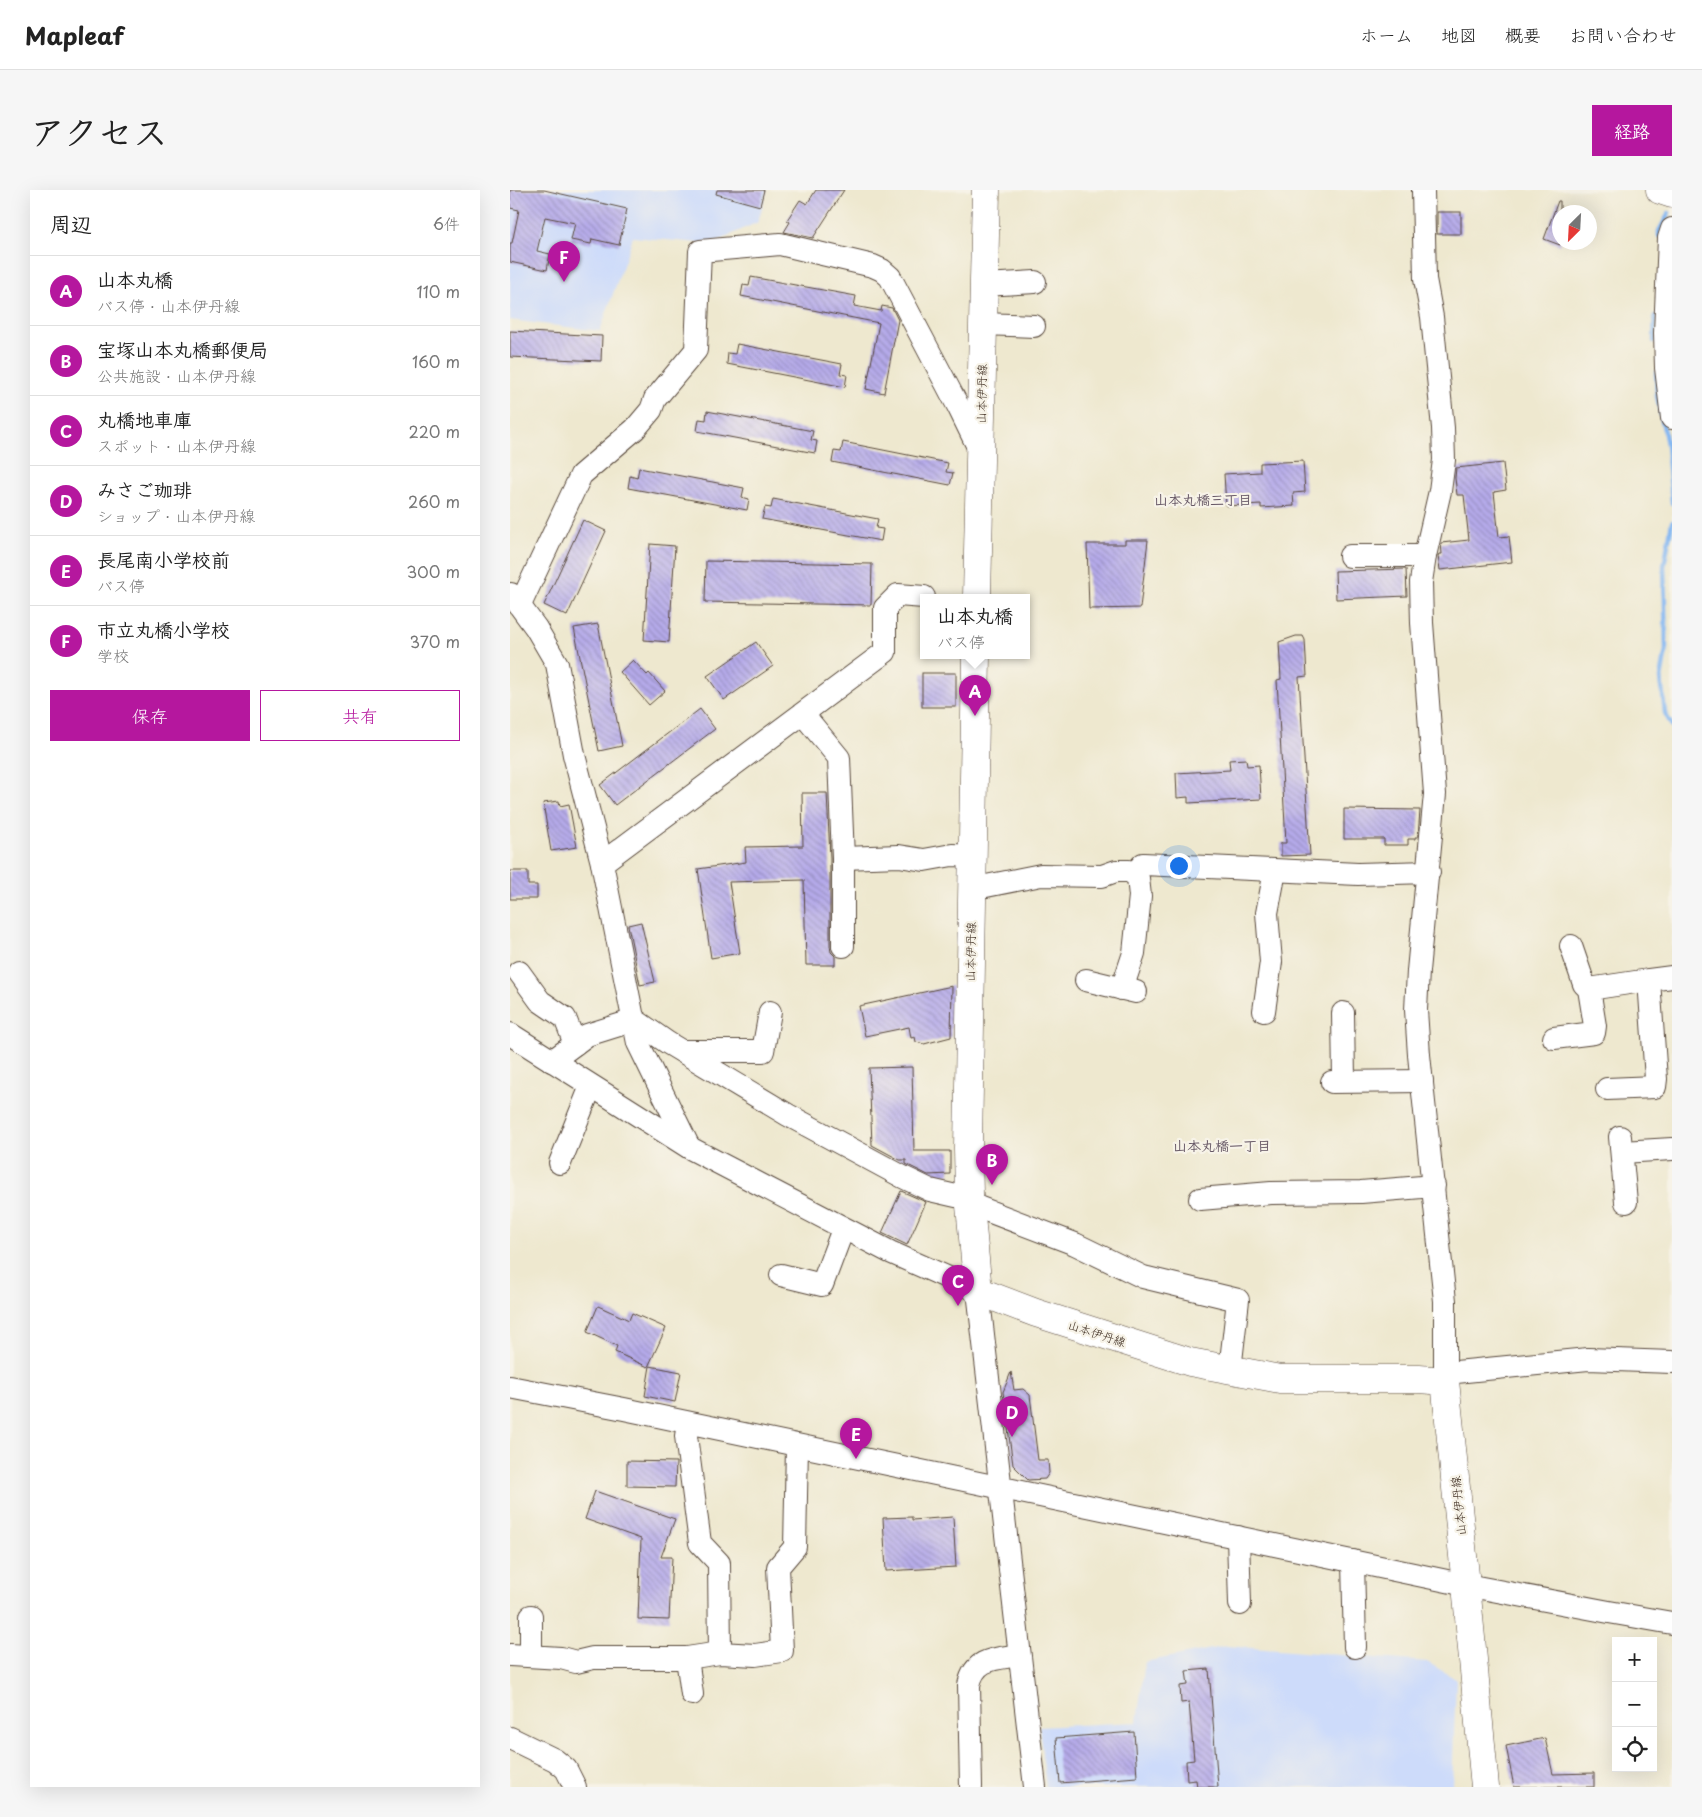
<!DOCTYPE html>
<html lang="ja">
<head>
<meta charset="utf-8">
<style>
  :root { --surface:#fff; --page:#f6f6f6; --text:#222; --muted:#767676; --line:#e0e0e0; --accent:#b5179e }
  body { margin:0; font-family:"Playpen Sans","Klee One",sans-serif; background:var(--page); color:var(--text) }
  .controls { position:absolute; right:15px; bottom:15px; display:grid; overflow:hidden; border-radius:0px; box-shadow:0 5px 20px #0002 }
  .controls button { width:45px; height:45px; display:grid; place-items:center; padding:0; border:0; border-bottom:1px solid var(--line); background:var(--surface); color:var(--text); font:25px sans-serif }
  .compass { position:absolute; left:1042px; top:15px; width:45px; height:45px; border-radius:50%; background:var(--surface); box-shadow:0 5px 20px #0002; rotate:204deg }
  .you { position:absolute; left:668px; top:675px; width:18px; height:18px; margin:-12px; border:4px solid #fff; border-radius:50%; background:#1a73e8; box-shadow:0 0 0 8px #1a73e833 }
  .badge { display:grid; place-items:center; width:32px; height:32px; border-radius:50%; background:var(--accent); color:#fff; font-size:16px; font-weight:700 }
  .pin { position:absolute; translate:-50% -41px; filter:drop-shadow(0 1px 2px #0008) }
  .pin::after { content:''; position:absolute; top:26px; width:18px; height:15px; background:inherit; clip-path:polygon(0 0,100% 0,50% 100%) }
  .popup { position:absolute; left:410px; top:404px; width:110px; height:65px; box-sizing:border-box; display:grid; place-content:center; border-radius:0px; background:var(--surface); filter:drop-shadow(0 1px 4px #0005); font-size:16px; white-space:nowrap; color:var(--muted) }
  .popup b { font-size:19px; color:var(--text) }
  .popup::after { content:''; position:absolute; left:50%; top:100%; margin-left:-10px; border:10px solid transparent; border-top-color:var(--surface) }
  .list { margin:0; padding:0; list-style:none }
  h2 { display:flex; justify-content:space-between; align-items:center; height:65px; margin:0; padding:0 20px; font-size:21px }
  h2 small { font-size:16px; font-weight:400; color:var(--muted) }
  .list li { display:grid; grid-template-columns:32px 1fr auto; gap:15px; align-items:center; box-sizing:border-box; height:70px; padding:0 20px; border-top:1px solid var(--line) }
  .list b { display:block; font-size:19px; white-space:nowrap }
  .list p { margin:0; font-size:16px; white-space:nowrap; color:var(--muted) }
  .list em { font-size:16px; font-style:normal; color:var(--muted) }
  .actions { display:flex; gap:10px; padding:15px 20px }
  .actions a { flex:1; padding:11px 0; border:1px solid var(--accent); border-radius:0px; text-align:center; font-size:18px; color:var(--accent) }
  .actions .main { background:var(--accent); color:#fff }
  .icon { flex:none; width:28px; height:28px; fill:none; stroke:currentColor; stroke-width:2; stroke-linecap:round; stroke-linejoin:round }
  .map { position:relative; flex:none; width:1162px; height:1597px; overflow:hidden; border-radius:0px }
  header { display:flex; align-items:center; gap:30px; box-sizing:border-box; height:70px; padding:0 25px; background:var(--surface); border-bottom:1px solid var(--line) }
  header strong { font-size:24px }
  nav { display:flex; gap:28px; margin-inline-start:auto; font-size:18px }
  .intro { display:flex; align-items:center; justify-content:space-between; box-sizing:border-box; height:120px; padding:0 30px }
  h1 { margin:0; font-size:35px }
  .button { padding:12px 22px; border-radius:0px; background:var(--accent); color:#fff; font-size:18px; font-weight:700 }
  main { display:flex; gap:30px; padding:0 30px }
  aside { flex:1; background:var(--surface); border-radius:0px; box-shadow:0 5px 20px #0002 }
  .map>svg:first-child { display:block }
  .built { fill:#cddbfa }
  .lines { fill:none; stroke-linecap:round; stroke-linejoin:round }
  .stream { stroke:#85b8f2; stroke-width:4.5 }
  .building { fill:url(#building-back-hatch) }
  .minor-casing { stroke:#564639; stroke-width:24 }
  .major-casing { stroke:#564639; stroke-width:29 }
  .highway-casing { stroke:#564639; stroke-width:29 }
  .minor { stroke:#fff; stroke-width:22 }
  .major { stroke:#fff; stroke-width:28 }
  .highway { stroke:#fff; stroke-width:28 }
  .labels { text-anchor:middle; dominant-baseline:central; stroke-width:4.5; stroke-linejoin:round; paint-order:stroke }
  .street-label { font-size:12px; fill:#3b2a1e; stroke:#f7f3e8 }
  .neighbourhood-label { font-size:14px; font-weight:bold; fill:#665765; stroke:#f7f3e8 }
</style>
</head>
<body>
<header>
<strong>Mapleaf</strong>
<nav><a>ホーム</a><a>地図</a><a>概要</a><a>お問い合わせ</a></nav>
</header>
<div class="intro"><h1>アクセス</h1><a class="button">経路</a></div>
<main>
<aside>
<h2>周辺<small>6件</small></h2>
<ul class="list">
<li><span class="badge">A</span><div><b>山本丸橋</b><p>バス停 · 山本伊丹線</p></div><em>110 m</em></li>
<li><span class="badge">B</span><div><b>宝塚山本丸橋郵便局</b><p>公共施設 · 山本伊丹線</p></div><em>160 m</em></li>
<li><span class="badge">C</span><div><b>丸橋地車庫</b><p>スポット · 山本伊丹線</p></div><em>220 m</em></li>
<li><span class="badge">D</span><div><b>みさご珈琲</b><p>ショップ · 山本伊丹線</p></div><em>260 m</em></li>
<li><span class="badge">E</span><div><b>長尾南小学校前</b><p>バス停</p></div><em>300 m</em></li>
<li><span class="badge">F</span><div><b>市立丸橋小学校</b><p>学校</p></div><em>370 m</em></li>
</ul>
<div class="actions"><a class="main">保存</a><a>共有</a></div>
</aside>
<div class="map">
<svg width="1162" height="1597" viewBox="0 0 1162 1597">
  <defs>
    <pattern id="building-back-hatch" width="6" height="6" patternUnits="userSpaceOnUse" patternTransform="scale(1.25)"><rect width="6" height="6" fill="#b5aaea"/><path d="M-1 5l2 2M0 0l6 6M5-1l2 2" fill="none" stroke="#948bbd"/></pattern>
  </defs>
  <rect width="100%" height="100%" fill="#f7f3e8"/>
  <filter id="ink" filterUnits="userSpaceOnUse"><feTurbulence type="fractalNoise" baseFrequency=".02" numOctaves="2"/><feDisplacementMap in="SourceGraphic" scale="10" xChannelSelector="R" yChannelSelector="G"/><feConvolveMatrix kernelMatrix="1 2 1 2 8 2 1 2 1" color-interpolation-filters="sRGB"/></filter>
  <filter id="wash" filterUnits="userSpaceOnUse"><feTurbulence type="fractalNoise" baseFrequency=".0096" numOctaves="4" result="noise"/><feDisplacementMap in="SourceGraphic" scale="20" xChannelSelector="R" yChannelSelector="G"/><feGaussianBlur stdDeviation="1.12" result="paint"/><feColorMatrix in="noise" values="0 0 0 0 0 0 0 0 0 0 0 0 0 0 0 0 0 1.4 0 .05"/><feComposite in="paint" operator="in"/></filter>
  <g filter="url(#wash)">
    <rect width="100%" height="100%" fill="#eee8cf"/>
    <g class="built">
      <path d="M0,0h257l-9,32 -47,22 -78,-7 -33,94 -90,-11z"/>
      <path d="M717,1456l200,16 29,17 -4,108h-406l-7,-60 98,-5 8,-60z"/>
    </g>
    <g class="lines">
      <g class="stream">
        <path d="M1149,46v-5l10,-18"/>
        <path d="M1144,151l1,-25"/>
        <path d="M1146,183l1,23 10,48 5,59"/>
        <path d="M1162,332l-8,44 2,84 -5,28 4,35 7,13"/>
      </g>
    </g>
    <g id="blocks">
      <g class="building">
        <path d="M0,0h34l83,19 -8,36 -27,-6 -1,5 -20,-4 4,-17 -30,-6 -8,34 13,3 -3,16 -37,-8v-19h2l7,-33 -9,-2z"/>
        <path d="M207,0h47l-4,16 -44,-12z"/>
        <path d="M306,0h28l-31,48 -29,-6 6,-10 -3,-2 13,-20 7,4z"/>
        <path d="M1048,11h2v44l-16,-6z"/>
        <rect x="927" y="22" width="24" height="22"/>
        <path d="M241,87l105,19 -2,10 27,5 1,-5 10,2 6,12 -14,73 -18,-4 13,-66 -138,-27 2,-11 6,1z"/>
        <path d="M0,141l92,5 -1,25 -91,-4z"/>
        <path d="M227,154l105,20 -2,10 7,1 -2,12 -118,-23 1,-11 7,1z"/>
        <path d="M197,221l106,20 -2,9 6,1 -2,12 -118,-22 2,-12 7,1z"/>
        <path d="M333,252l105,21 -2,9 7,1 -3,12 -118,-23 2,-11 7,1z"/>
        <path d="M793,271l2,31 -12,1 1,13 -33,2v-4l-35,2 -2,-32 36,-2v-9z"/>
        <path d="M993,273l3,27 -12,2 5,45 10,-1 3,26 -72,8 -2,-14 1,-2h3l-1,-11 28,-3 -5,-45h-7l-2,-17 1,-10z"/>
        <path d="M129,278l105,20 -2,9 7,2 -2,11 -119,-22 2,-12 7,2z"/>
        <path d="M263,309l105,20 -2,9 7,1 -2,12 -119,-22 3,-12 6,1z"/>
        <path d="M73,330l23,11 -39,85 -23,-11z"/>
        <path d="M615,350h23l-8,68 -51,1 -2,-65h38z"/>
        <path d="M140,354l25,2 -6,96 -25,-2z"/>
        <path d="M196,371l166,3 -1,41 -166,-3z"/>
        <path d="M896,379l1,27 -71,3 -1,-28z"/>
        <path d="M88,434l24,122 -23,5 -25,-123z"/>
        <path d="M786,446h7l2,4 2,36 -8,1 11,178 -29,1v-13h5l-9,-163 4,-1 -2,-37z"/>
        <path d="M246,452l17,24 -49,34 -17,-24z"/>
        <path d="M123,470l14,15 2,-2 16,18 -16,14 -29,-33z"/>
        <rect x="412" y="483" width="34" height="34"/>
        <path d="M190,519l15,20 -100,76 -15,-20z"/>
        <path d="M736,569l1,7 12,-1 2,34 -73,4v-6l-11,1 -1,-25 54,-3 -1,-10z"/>
        <path d="M292,603h25l3,65v88l1,6 4,4v9h-29l-2,-85 -75,2 11,71 -29,5 -13,-89 48,-7 -1,-15 58,-1z"/>
        <path d="M49,611l1,5 9,-2 8,43 -26,4 -8,-48z"/>
        <path d="M834,619l76,1 -2,27h-3v2h-7v6h-24v-6h-40z"/>
        <path d="M0,681h18v14h9v14h-27z"/>
        <path d="M131,732l14,60 -15,3 -12,-60z"/>
        <path d="M442,796l-1,51 -27,7 -8,-2 -1,-5 -4,1 -2,-11 -44,9 -6,-30z"/>
        <path d="M402,877l2,84h36v23l-22,1 -22,-11v-4h-6l-28,-15 -3,-77z"/>
        <path d="M391,1001l25,11 -19,43 -25,-12z"/>
        <path d="M88,1116l31,14 3,-7 34,15 -18,39 -33,-15 2,-6 -30,-14z"/>
        <path d="M140,1176l31,6 -6,30 -30,-6z"/>
        <path d="M501,1182l3,18 9,-1 7,6 8,65h10l1,13 -4,6 -17,1 -15,-15 -10,-73z"/>
        <path d="M117,1271l49,1 -1,25 -48,-1z"/>
        <path d="M85,1301l80,28 -14,38h11l-3,63 -31,-1 3,-80 -56,-20z"/>
        <path d="M402,1327v3l41,-3 3,50 -70,4 -3,-53z"/>
        <path d="M699,1479l9,118h-21l-1,-7 -9,1 -1,-20 8,-1 -5,-58 -8,1 -1,-17 8,-1 -2,-14z"/>
        <path d="M624,1542l3,45 -77,6 -4,-45z"/>
        <path d="M1035,1548l8,36 41,-1v14h-80l-8,-41z"/>
      </g>
    </g>
  </g>
  <g filter="url(#ink)">
    <use href="#blocks" fill-opacity="0" stroke="#564639" stroke-width="1"/>
    <g class="lines">
      <defs>
        <g id="minor">
          <path d="M913,0l2,89 7,38 11,111 1,32 -4,31 -15,65"/>
          <path d="M1162,39l-3,9 -4,95 1,35 6,50"/>
          <path d="M474,95l51,-3"/>
          <path d="M473,134l51,2"/>
          <path d="M840,366h75l-4,26 1,41 13,171 -17,177 -2,39 3,45 26,246v80"/>
          <path d="M1,404l25,34 21,36 17,91 28,108"/>
          <path d="M10,415l61,-130 54,-46 16,-19 4,-11 41,-49 4,-99 80,-7 93,22 9,4 8,7 68,129 22,45"/>
          <path d="M293,524l36,44 4,100v88"/>
          <path d="M333,668l56,-2 25,4 28,-5 20,1"/>
          <path d="M624,684l9,-10 215,10 71,-2"/>
          <path d="M461,699l70,-14 61,1 14,-5h13l5,3 4,4 2,18 -6,57 -12,36"/>
          <path d="M9,782l21,29 25,17 10,26"/>
          <path d="M576,790l50,12"/>
          <path d="M1079,799l60,-9"/>
          <path d="M754,821l7,-49 -4,-49 8,-42"/>
          <path d="M833,823l1,68"/>
          <path d="M0,844l180,114 200,104 88,39 57,496"/>
          <path d="M1044,848l40,-5 1,-7 -6,-37 -5,-5 -13,-38"/>
          <path d="M172,861h81l7,-39"/>
          <path d="M42,871l35,-26 48,-15 33,23 120,72 115,62 27,13 26,6 13,-1"/>
          <path d="M822,892l90,-1"/>
          <path d="M1097,899l48,-2 1,-8 -7,-99 23,-3"/>
          <path d="M1110,947l6,65"/>
          <path d="M179,957l-51,-104 -36,-180 283,-211v-44l13,-13 26,2"/>
          <path d="M1112,962l50,-3"/>
          <path d="M50,973l31,-77"/>
          <path d="M690,1009l71,-6 90,-1 73,-6"/>
          <path d="M460,1014l105,40 68,33 95,23 -8,70"/>
          <path d="M271,1085l41,10 21,-56"/>
          <path d="M936,1183l142,-14 84,3"/>
          <path d="M0,1197l114,22 842,176 143,27 63,11"/>
          <path d="M178,1234l-2,12 14,107 19,20 1,90"/>
          <path d="M728,1347l2,67"/>
          <path d="M843,1371l2,86"/>
          <path d="M0,1465l51,3 15,4 17,-4h94l33,-5 35,2 27,-4 -4,-84 17,-20 2,-101"/>
          <path d="M21,1466v-40"/>
          <path d="M177,1468l5,36"/>
          <path d="M0,1548l45,22 11,9 9,18"/>
          <path d="M461,1597l-2,-102c6,-28 27,-26 50,-30"/>
        </g>
        <g id="major">
          <path d="M467,407l9,-407"/>
          <path d="M466,465l-8,493 1,47 9,96 58,22 154,49 90,17h139l26,2 21,204 19,202"/>
        </g>
        <path id="highway" d="M1150,0l12,4"/>
      </defs>
      <use href="#minor" class="minor-casing"/>
      <use href="#major" class="major-casing"/>
      <use href="#highway" class="highway-casing"/>
      <use href="#minor" class="minor"/>
      <use href="#major" class="major"/>
      <use href="#highway" class="highway"/>
    </g>
  </g>
  <g class="labels">
    <g class="street-label">
      <text transform="translate(471 204) rotate(-89)">山本伊丹線</text>
      <text transform="translate(460 762) rotate(-89)">山本伊丹線</text>
      <text transform="translate(587 1143) rotate(18)">山本伊丹線</text>
      <text transform="translate(948 1316) rotate(-96)">山本伊丹線</text>
    </g>
    <g class="neighbourhood-label">
      <text x="693" y="309">山本丸橋三丁目</text>
      <text x="712" y="955">山本丸橋一丁目</text>
    </g>
  </g>
</svg>
<div class="controls">
<button>+</button>
<button>−</button>
<button><svg class="icon" aria-label="locate" viewBox="0 0 24 24"><circle cx="12" cy="12" r="6"/><path d="M12 2v4M12 18v4M2 12h4M18 12h4"/></svg></button>
</div>
<svg class="compass" viewBox="-18 -18 36 36"><path d="M0-13l5 13h-10z" fill="#e53935"/><path d="M0 13l5-13h-10z" fill="#767676"/></svg>
<div class="you"></div>
<div class="pin badge" style="left:465px;top:526px">A</div>
<div class="popup"><b>山本丸橋</b>バス停</div>
<div class="pin badge" style="left:482px;top:995px">B</div>
<div class="pin badge" style="left:448px;top:1116px">C</div>
<div class="pin badge" style="left:502px;top:1247px">D</div>
<div class="pin badge" style="left:346px;top:1269px">E</div>
<div class="pin badge" style="left:54px;top:92px">F</div>
</div>
</main>
</body>
</html>
